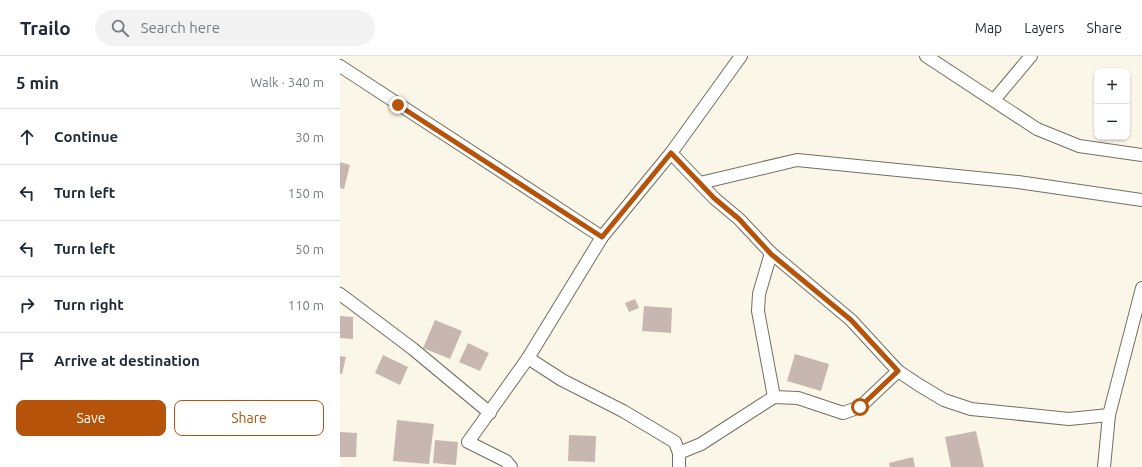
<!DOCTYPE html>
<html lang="en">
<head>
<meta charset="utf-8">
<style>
  :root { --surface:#fff; --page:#f2f2f3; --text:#1f2937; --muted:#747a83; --line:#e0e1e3; --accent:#b45309 }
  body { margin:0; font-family:Ubuntu,sans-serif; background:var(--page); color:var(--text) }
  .controls { position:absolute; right:12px; top:12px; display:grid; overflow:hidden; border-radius:8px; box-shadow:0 1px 3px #0004 }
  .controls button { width:36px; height:36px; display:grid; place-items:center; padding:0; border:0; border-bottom:1px solid var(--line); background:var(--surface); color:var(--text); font:20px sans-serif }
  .stop { position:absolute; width:12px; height:12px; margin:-9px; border:3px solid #b45309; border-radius:50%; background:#fff }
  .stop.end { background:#b45309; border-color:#fff; box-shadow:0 1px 4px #0008 }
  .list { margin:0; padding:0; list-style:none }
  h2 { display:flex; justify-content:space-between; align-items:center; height:52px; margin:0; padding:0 16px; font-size:17px }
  h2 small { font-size:13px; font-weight:400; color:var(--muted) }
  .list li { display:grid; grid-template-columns:26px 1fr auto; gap:12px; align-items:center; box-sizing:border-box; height:56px; padding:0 16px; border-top:1px solid var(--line) }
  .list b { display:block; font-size:15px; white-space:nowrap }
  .list em { font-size:13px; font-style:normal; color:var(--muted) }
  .actions { display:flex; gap:8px; padding:12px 16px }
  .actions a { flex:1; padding:9px 0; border:1px solid var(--accent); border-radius:8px; text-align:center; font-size:14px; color:var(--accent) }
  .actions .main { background:var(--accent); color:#fff }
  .icon { flex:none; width:22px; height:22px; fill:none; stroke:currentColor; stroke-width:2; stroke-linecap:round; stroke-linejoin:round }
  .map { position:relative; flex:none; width:802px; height:411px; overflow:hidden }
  header { display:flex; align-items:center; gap:24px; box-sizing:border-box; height:56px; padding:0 20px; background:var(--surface); border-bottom:1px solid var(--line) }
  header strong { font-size:19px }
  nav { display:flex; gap:22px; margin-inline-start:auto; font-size:14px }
  .search { width:280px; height:36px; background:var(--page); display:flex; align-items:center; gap:10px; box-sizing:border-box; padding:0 14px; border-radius:22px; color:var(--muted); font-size:15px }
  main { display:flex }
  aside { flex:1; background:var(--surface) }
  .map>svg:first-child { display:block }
  .building { fill:#c7b7b0 }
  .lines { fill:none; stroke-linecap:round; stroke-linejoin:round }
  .street-casing { stroke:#726f62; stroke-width:14 }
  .street { stroke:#fff; stroke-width:12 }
  .route { stroke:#b45309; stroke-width:5 }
</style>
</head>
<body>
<header>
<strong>Trailo</strong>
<div class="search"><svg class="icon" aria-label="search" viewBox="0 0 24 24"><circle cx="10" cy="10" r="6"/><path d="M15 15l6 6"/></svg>Search here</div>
<nav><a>Map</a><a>Layers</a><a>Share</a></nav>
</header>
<main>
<aside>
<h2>5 min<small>Walk · 340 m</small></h2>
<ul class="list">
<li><svg class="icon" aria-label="ahead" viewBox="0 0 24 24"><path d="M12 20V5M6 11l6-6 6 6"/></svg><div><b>Continue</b></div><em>30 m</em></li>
<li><svg class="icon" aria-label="left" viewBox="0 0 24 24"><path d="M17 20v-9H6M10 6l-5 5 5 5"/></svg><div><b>Turn left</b></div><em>150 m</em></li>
<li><svg class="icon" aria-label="left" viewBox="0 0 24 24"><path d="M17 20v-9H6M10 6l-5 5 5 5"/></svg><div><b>Turn left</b></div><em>50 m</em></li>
<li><svg class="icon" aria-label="right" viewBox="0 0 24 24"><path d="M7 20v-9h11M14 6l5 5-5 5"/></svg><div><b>Turn right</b></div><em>110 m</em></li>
<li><svg class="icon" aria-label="arrive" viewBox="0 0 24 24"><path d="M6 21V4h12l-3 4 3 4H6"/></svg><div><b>Arrive at destination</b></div></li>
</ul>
<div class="actions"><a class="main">Save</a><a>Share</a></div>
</aside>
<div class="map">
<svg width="802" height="411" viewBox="0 0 802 411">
  <rect width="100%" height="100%" fill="#fbf7e8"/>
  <g class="building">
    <path d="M0,106l10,3 -6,24 -4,-1z"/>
    <path d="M295,243l4,9 -10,4 -4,-9z"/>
    <path d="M304,250l28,2 -1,25 -29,-2z"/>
    <path d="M0,260l13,1v22l-13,-1z"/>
    <path d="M95,264l27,11 -12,28 -27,-11z"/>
    <path d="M128,287l21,10 -9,18 -21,-9z"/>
    <path d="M455,298l34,10 -8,27 -34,-10z"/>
    <path d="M43,299l25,12 -8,18 -25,-12z"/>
    <path d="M0,300l6,1 -4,17h-2z"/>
    <path d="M57,364l37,4 -5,40 -36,-3z"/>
    <path d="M636,375l8,36h-33l-6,-30z"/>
    <path d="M0,376l17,1 -1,24h-16z"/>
    <path d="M229,379l27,1 -1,26 -27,-1z"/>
    <path d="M95,384l23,2 -2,23 -23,-2z"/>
    <path d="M573,401l2,10h-25l-1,-4z"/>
  </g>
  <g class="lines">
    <defs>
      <g id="street">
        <path d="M586,0l111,73 42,17 63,9"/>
        <path d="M0,10l262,171"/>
        <path d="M654,44l37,-44"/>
        <path d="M331,97l43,45 25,21 32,34 80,67 47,51 21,14 25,15 27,9 98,10 40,-4"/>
        <path d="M360,127l97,-23 221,22 124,18"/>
        <path d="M431,197l-12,41 -1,17 16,86"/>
        <path d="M0,238l73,55 77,64"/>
        <path d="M188,302l34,22 61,31 52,31 4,11v14"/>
        <path d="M339,397l22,-9 73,-47 24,1 45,15 17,-6 38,-36"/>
        <path d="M171,411l-5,-6 -38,-19 60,-84 74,-121 69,-84 70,-97"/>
        <path d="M764,411l5,-52 33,-127"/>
      </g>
    </defs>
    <use href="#street" class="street-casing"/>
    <use href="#street" class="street"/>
  </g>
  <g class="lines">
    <path class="route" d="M58,49l204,132 69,-84 43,45 25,21 32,35 80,66 47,51 -38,36"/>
  </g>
</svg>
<div class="controls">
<button>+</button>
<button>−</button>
</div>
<div class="stop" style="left:520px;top:351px"></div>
<div class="stop end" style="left:58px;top:49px"></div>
</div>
</main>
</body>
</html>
